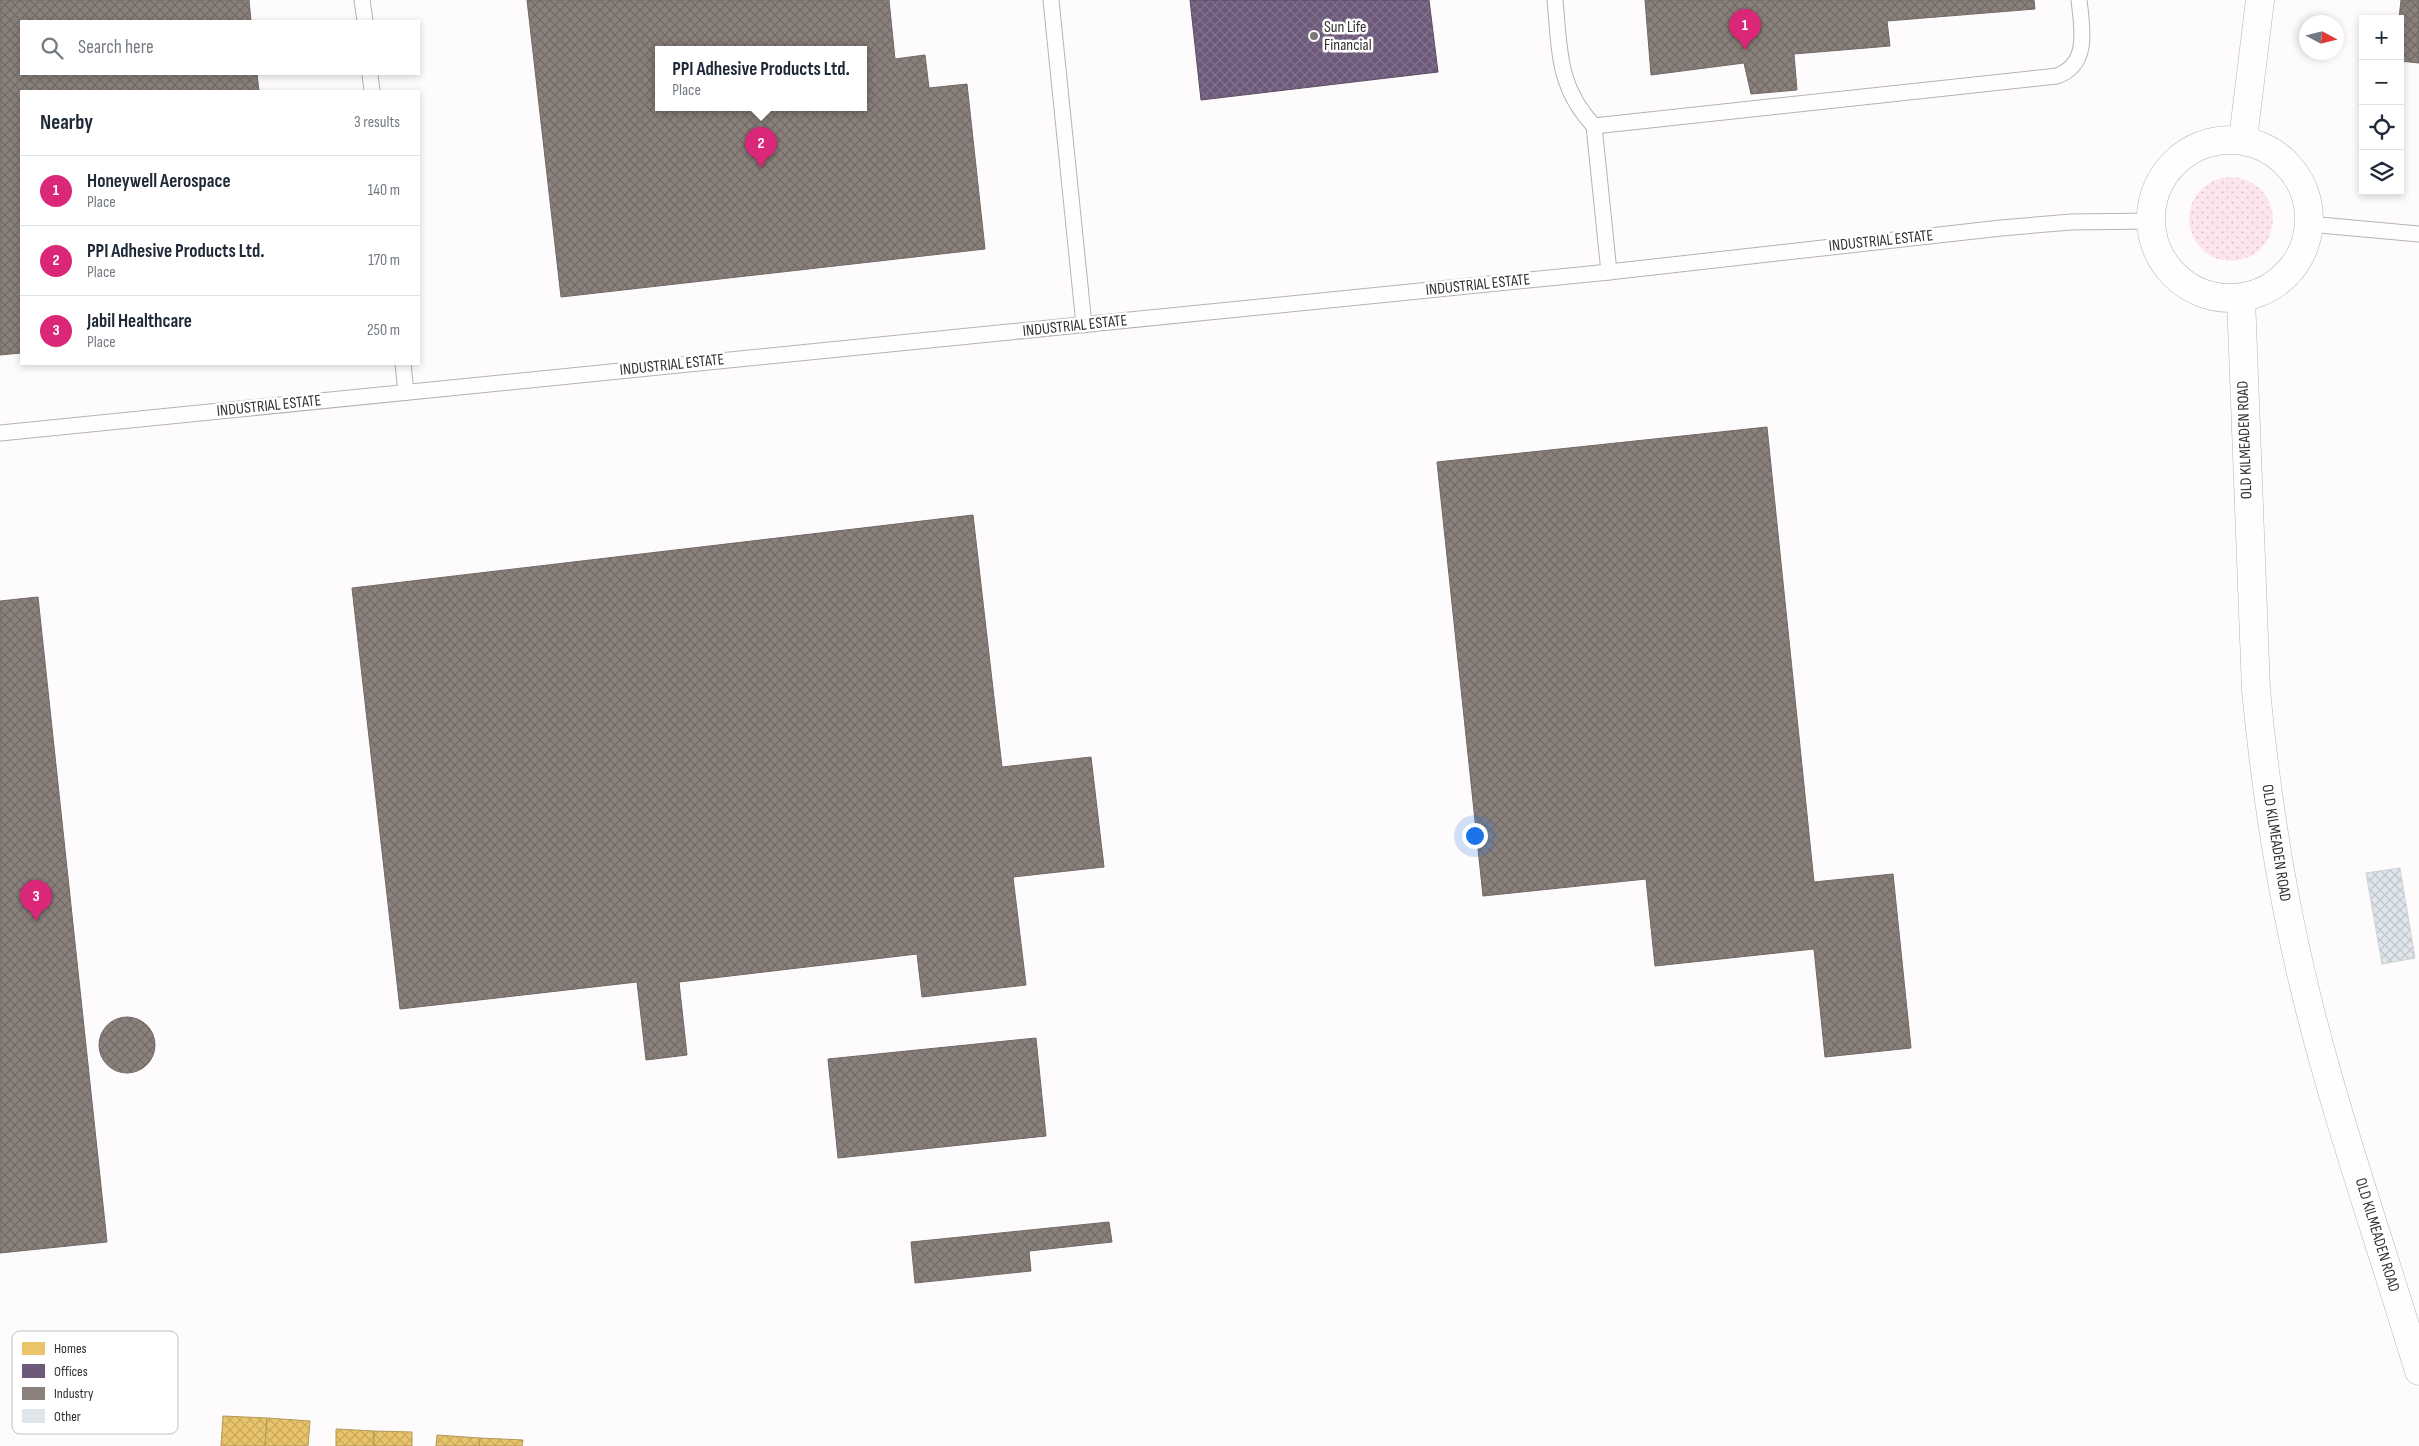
<!DOCTYPE html>
<html lang="en">
<head>
<meta charset="utf-8">
<style>
  :root { --surface:#fff; --page:#f2f2f3; --text:#1f2937; --muted:#747a83; --line:#e0e1e3; --accent:#db2777 }
  body { margin:0; font-family:"Sofia Sans Condensed",sans-serif; background:var(--page); color:var(--text) }
  .controls { position:absolute; right:15px; top:15px; display:grid; overflow:hidden; border-radius:0px; box-shadow:0 2px 8px #0003 }
  .controls button { width:45px; height:45px; display:grid; place-items:center; padding:0; border:0; border-bottom:1px solid var(--line); background:var(--surface); color:var(--text); font:25px sans-serif }
  .compass { position:absolute; left:2299px; top:15px; width:45px; height:45px; border-radius:50%; background:var(--surface); box-shadow:0 2px 8px #0003; rotate:97deg }
  .you { position:absolute; left:1474px; top:835px; width:18px; height:18px; margin:-12px; border:4px solid #fff; border-radius:50%; background:#1a73e8; box-shadow:0 0 0 8px #1a73e833 }
  .badge { display:grid; place-items:center; width:32px; height:32px; border-radius:50%; background:var(--accent); color:#fff; font-size:16px; font-weight:700 }
  .pin { position:absolute; translate:-50% -41px; filter:drop-shadow(0 1px 2px #0008) }
  .pin::after { content:''; position:absolute; top:26px; width:18px; height:15px; background:inherit; clip-path:polygon(0 0,100% 0,50% 100%) }
  .popup { position:absolute; left:655px; top:46px; width:212px; height:65px; box-sizing:border-box; display:grid; place-content:center; border-radius:0px; background:var(--surface); filter:drop-shadow(0 1px 4px #0005); font-size:16px; white-space:nowrap; color:var(--muted) }
  .popup b { font-size:19px; color:var(--text) }
  .popup::after { content:''; position:absolute; left:50%; top:100%; margin-left:-10px; border:10px solid transparent; border-top-color:var(--surface) }
  .list { margin:0; padding:0; list-style:none }
  h2 { display:flex; justify-content:space-between; align-items:center; height:65px; margin:0; padding:0 20px; font-size:21px }
  h2 small { font-size:16px; font-weight:400; color:var(--muted) }
  .list li { display:grid; grid-template-columns:32px 1fr auto; gap:15px; align-items:center; box-sizing:border-box; height:70px; padding:0 20px; border-top:1px solid var(--line) }
  .list b { display:block; font-size:19px; white-space:nowrap }
  .list p { margin:0; font-size:16px; white-space:nowrap; color:var(--muted) }
  .list em { font-size:16px; font-style:normal; color:var(--muted) }
  .icon { flex:none; width:28px; height:28px; fill:none; stroke:currentColor; stroke-width:2; stroke-linecap:round; stroke-linejoin:round }
  .map { position:relative; flex:none; width:2419px; height:1446px; overflow:hidden }
  .search { position:absolute; background:var(--surface); box-shadow:0 2px 8px #0003; left:20px; top:20px; width:400px; height:55px; display:flex; align-items:center; gap:12px; box-sizing:border-box; padding:0 18px; border-radius:0px; color:var(--muted); font-size:19px }
  .panel { position:absolute; background:var(--surface); box-shadow:0 2px 8px #0003; left:20px; top:90px; width:400px; height:275px; border-radius:0px }
  .map>svg:first-child { display:block }
  .grass { fill:url(#grass-dots) }
  .homes { fill:url(#homes-cross-hatch); stroke:#b39759 }
  .offices { fill:url(#offices-cross-hatch); stroke:#5c4c64 }
  .industry { fill:url(#industry-cross-hatch); stroke:#706865; fill-rule:evenodd }
  .building { fill:url(#building-cross-hatch); stroke:#d2d2d3 }
  .lines { fill:none; stroke-linecap:round; stroke-linejoin:round }
  .service-casing { stroke:#b6b2b3; stroke-width:17 }
  .tertiary-casing { stroke:#b6b2b3; stroke-width:29 }
  .service { stroke:#fffeff; stroke-width:15 }
  .tertiary { stroke:#fffeff; stroke-width:28 }
  .poi-dot { fill:#7b7677; stroke:#fff; stroke-width:2 }
  .labels { text-anchor:middle; dominant-baseline:central; stroke-width:5; stroke-linejoin:round; paint-order:stroke }
  .poi-label { font-size:16px; fill:#342f30; stroke:#fff; text-anchor:start }
  .street-label { font-size:16px; fill:#342f30; stroke:#fff }
  .key { fill:#fff; stroke:#c2c1c1; stroke-width:1 }
  .key-label { font-size:14px; fill:#342f30 }
</style>
</head>
<body>
<div class="map">
<svg width="2419" height="1446" viewBox="0 0 2419 1446">
  <defs>
    <pattern id="grass-dots" width="8" height="8" patternUnits="userSpaceOnUse" patternTransform="scale(1.25)"><rect width="8" height="8" fill="#fde6eb"/><path d="M2 2h.1M6 6h.1" fill="none" stroke="#d9c6ca" stroke-width="1.8" stroke-linecap="round"/></pattern>
    <pattern id="homes-cross-hatch" width="8" height="8" patternUnits="userSpaceOnUse" patternTransform="scale(1.25)"><rect width="8" height="8" fill="#e9c46a"/><path d="M0 0l8 8M0 8l8-8" fill="none" stroke="#c8a95c"/></pattern>
    <pattern id="offices-cross-hatch" width="8" height="8" patternUnits="userSpaceOnUse" patternTransform="scale(1.25)"><rect width="8" height="8" fill="#6d597a"/><path d="M0 0l8 8M0 8l8-8" fill="none" stroke="#82738c"/></pattern>
    <pattern id="industry-cross-hatch" width="8" height="8" patternUnits="userSpaceOnUse" patternTransform="scale(1.25)"><rect width="8" height="8" fill="#8a817c"/><path d="M0 0l8 8M0 8l8-8" fill="none" stroke="#726a66"/></pattern>
    <pattern id="building-cross-hatch" width="8" height="8" patternUnits="userSpaceOnUse" patternTransform="scale(1.25)"><rect width="8" height="8" fill="#dee6ec"/><path d="M0 0l8 8M0 8l8-8" fill="none" stroke="#bfc6cb"/></pattern>
  </defs>
  <rect width="100%" height="100%" fill="#fefbfc"/>
  <circle class="grass" cx="2231" cy="219" r="42"/>
  <g class="homes">
    <path d="M223,1416l44,2 -2,28h-44z"/>
    <path d="M267,1418l43,3 -2,25h-43z"/>
    <path d="M336,1429l38,2v15h-38z"/>
    <path d="M374,1431l38,1v14h-38z"/>
    <path d="M437,1435l43,3 -1,8h-43z"/>
    <path d="M480,1438l43,2 -1,6h-43z"/>
  </g>
  <path class="offices" d="M1190,0h239l9,72 -237,28z"/>
  <g class="industry">
    <path d="M0,0h249l2,21h-230v53h236l2,17h-238v262l-21,2z"/>
    <path d="M527,0h362l6,59 30,-4 4,33 38,-4 18,165 -424,48zM658,49h206v58h-206z"/>
    <path d="M1645,0h389l1,9 -148,12 3,25 -96,8 3,36 -46,4 -7,-31 -93,12z"/>
    <path d="M2401,0h18v63l-19,-2 -1,-42z"/>
    <path d="M1767,427l47,455 79,-8 18,174 -86,9 -11,-108 -159,17 -9,-87 -163,17 -46,-434z"/>
    <path d="M973,515l29,252 89,-10 13,110 -91,10 13,108 -104,12 -5,-43 -238,28 8,73 -41,5 -9,-78 -237,27 -48,-421z"/>
    <path d="M38,597l69,645 -107,11v-652z"/>
    <circle cx="127" cy="1045" r="28"/>
    <path d="M1036,1038l10,98 -208,22 -10,-99z"/>
    <path d="M1109,1222l3,20 -83,9 2,20 -116,12 -4,-41z"/>
  </g>
  <path class="building" d="M2400,868l15,90 -33,6 -16,-91z"/>
  <g class="lines">
    <defs>
      <g id="service">
        <path d="M362,0l3,21"/>
        <path d="M1051,0l33,325"/>
        <path d="M1555,0c5,51 2,86 39,126l15,146"/>
        <path d="M370,74l2,17"/>
        <path d="M1594,126l463,-50c33,-12 25,-48 22,-76"/>
        <path d="M2309,224l110,10"/>
        <path d="M403,364l3,28"/>
        <path d="M0,433l1609,-161 392,-44 70,-6 80,-1"/>
      </g>
      <g id="tertiary">
        <path d="M2243,139l17,-139"/>
        <circle cx="2230" cy="219" r="79"/>
        <path d="M2241,298l15,392c9,95 23,189 45,283 31,134 78,265 118,398"/>
      </g>
    </defs>
    <use href="#service" class="service-casing"/>
    <use href="#tertiary" class="tertiary-casing"/>
    <use href="#service" class="service"/>
    <use href="#tertiary" class="tertiary"/>
  </g>
  <circle class="poi-dot" cx="1314" cy="36" r="5"/>
  <g class="labels">
    <g class="poi-label">
      <text x="1324" y="27">Sun Life<tspan x="1324" dy="18">Financial</tspan></text>
    </g>
    <g class="street-label">
      <text transform="translate(1881 241) rotate(-6)">INDUSTRIAL ESTATE</text>
      <text transform="translate(1478 285) rotate(-6)">INDUSTRIAL ESTATE</text>
      <text transform="translate(1075 326) rotate(-6)">INDUSTRIAL ESTATE</text>
      <text transform="translate(672 365) rotate(-6)">INDUSTRIAL ESTATE</text>
      <text transform="translate(269 406) rotate(-6)">INDUSTRIAL ESTATE</text>
      <text transform="translate(2245 440) rotate(-92)">OLD KILMEADEN ROAD</text>
      <text transform="translate(2276 843) rotate(81)">OLD KILMEADEN ROAD</text>
      <text transform="translate(2377 1235) rotate(73)">OLD KILMEADEN ROAD</text>
    </g>
  </g>
  <rect x="12" y="1331" width="166" height="103" rx="8" class="key"/>
  <rect x="22" y="1342" width="23" height="13" fill="#e9c46a"/>
  <rect x="22" y="1364" width="23" height="14" fill="#6d597a"/>
  <rect x="22" y="1387" width="23" height="13" fill="#8a817c"/>
  <rect x="22" y="1409" width="23" height="14" fill="#dee6ec"/>
  <g class="key-label">
    <text x="54" y="1353">Homes</text>
    <text x="54" y="1376">Offices</text>
    <text x="54" y="1398">Industry</text>
    <text x="54" y="1421">Other</text>
  </g>
</svg>
<div class="controls">
<button>+</button>
<button>−</button>
<button><svg class="icon" aria-label="locate" viewBox="0 0 24 24"><circle cx="12" cy="12" r="6"/><path d="M12 2v4M12 18v4M2 12h4M18 12h4"/></svg></button>
<button><svg class="icon" aria-label="layers" viewBox="0 0 24 24"><path d="M12 4l9 5-9 5-9-5zM3 14l9 5 9-5"/></svg></button>
</div>
<svg class="compass" viewBox="-18 -18 36 36"><path d="M0-13l5 13h-10z" fill="#e53935"/><path d="M0 13l5-13h-10z" fill="#747a83"/></svg>
<div class="you"></div>
<div class="pin badge" style="left:1745px;top:50px">1</div>
<div class="pin badge" style="left:761px;top:168px">2</div>
<div class="popup"><b>PPI Adhesive Products Ltd.</b>Place</div>
<div class="pin badge" style="left:36px;top:921px">3</div>
<div class="search"><svg class="icon" aria-label="search" viewBox="0 0 24 24"><circle cx="10" cy="10" r="6"/><path d="M15 15l6 6"/></svg>Search here</div>
<section class="panel">
<h2>Nearby<small>3 results</small></h2>
<ul class="list">
<li><span class="badge">1</span><div><b>Honeywell Aerospace</b><p>Place</p></div><em>140 m</em></li>
<li><span class="badge">2</span><div><b>PPI Adhesive Products Ltd.</b><p>Place</p></div><em>170 m</em></li>
<li><span class="badge">3</span><div><b>Jabil Healthcare</b><p>Place</p></div><em>250 m</em></li>
</ul>
</section>
</div>
</body>
</html>
